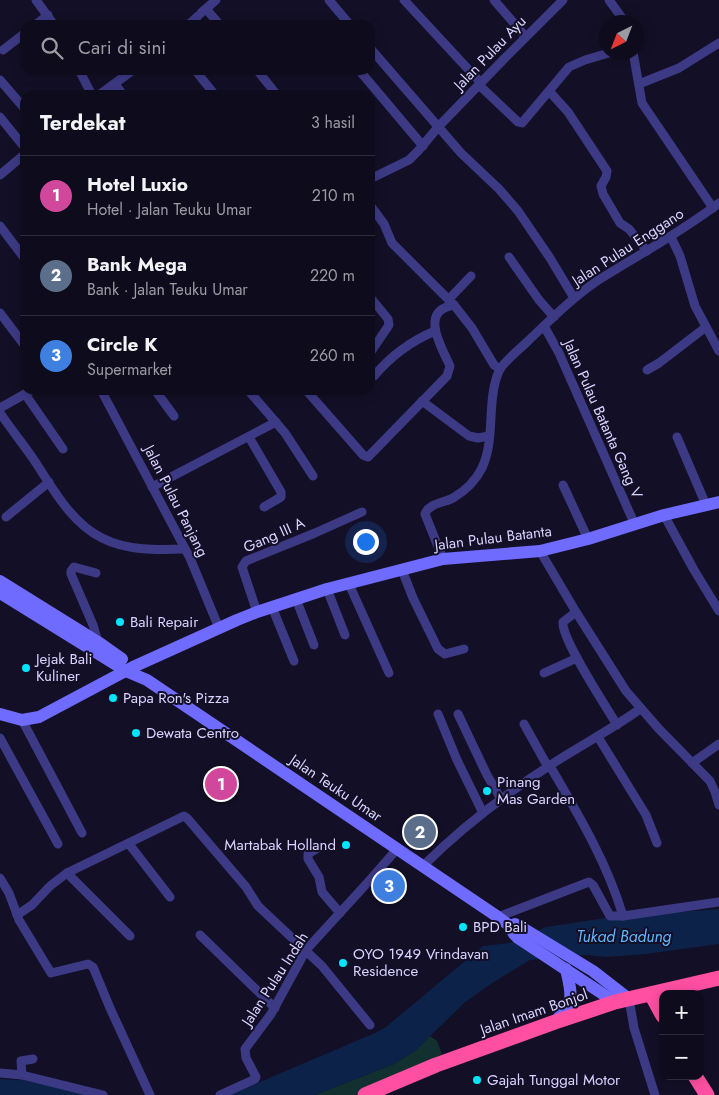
<!DOCTYPE html>
<html lang="id">
<head>
<meta charset="utf-8">
<style>
  :root { --surface:#0e0b1c; --page:#1c1929; --text:#f1f3f6; --muted:#9b9ba3; --line:#2e2b3b; --accent:#d93025 }
  body { margin:0; font-family:Jost,sans-serif; background:var(--page); color:var(--text) }
  .controls { position:absolute; right:15px; bottom:15px; display:grid; overflow:hidden; border-radius:10px; box-shadow:0 2px 12px #0003 }
  .controls button { width:45px; height:45px; display:grid; place-items:center; padding:0; border:0; border-bottom:1px solid var(--line); background:var(--surface); color:var(--text); font:25px sans-serif }
  .compass { position:absolute; left:599px; top:15px; width:45px; height:45px; border-radius:50%; background:var(--surface); box-shadow:0 2px 12px #0003; rotate:222deg }
  .you { position:absolute; left:365px; top:541px; width:18px; height:18px; margin:-12px; border:4px solid #fff; border-radius:50%; background:#1a73e8; box-shadow:0 0 0 8px #1a73e833 }
  .badge { display:grid; place-items:center; width:32px; height:32px; border-radius:50%; background:var(--accent); color:#fff; font-size:16px; font-weight:700 }
  .pin { position:absolute; translate:-50% -50%; border:2px solid #fff; box-shadow:0 1px 5px #0006 }
  .list { margin:0; padding:0; list-style:none }
  h2 { display:flex; justify-content:space-between; align-items:center; height:65px; margin:0; padding:0 20px; font-size:21px }
  h2 small { font-size:16px; font-weight:400; color:var(--muted) }
  .list li { display:grid; grid-template-columns:32px 1fr auto; gap:15px; align-items:center; box-sizing:border-box; height:80px; padding:0 20px; border-top:1px solid var(--line) }
  .list b { display:block; font-size:19px; white-space:nowrap }
  .list p { margin:0; font-size:16px; white-space:nowrap; color:var(--muted) }
  .list em { font-size:16px; font-style:normal; color:var(--muted) }
  .icon { flex:none; width:28px; height:28px; fill:none; stroke:currentColor; stroke-width:2; stroke-linecap:round; stroke-linejoin:round }
  .map { position:relative; flex:none; width:719px; height:1095px; overflow:hidden }
  .search { position:absolute; background:var(--surface); box-shadow:0 2px 12px #0003; left:20px; top:20px; width:355px; height:55px; display:flex; align-items:center; gap:12px; box-sizing:border-box; padding:0 18px; border-radius:15px; color:var(--muted); font-size:19px }
  .panel { position:absolute; background:var(--surface); box-shadow:0 2px 12px #0003; left:20px; top:90px; width:355px; height:305px; border-radius:15px }
  .map>svg:first-child { display:block }
  .green { fill:#12302f }
  .water { fill:#0c2248 }
  .lines { fill:none; stroke-linecap:round; stroke-linejoin:round }
  .street { stroke:#3d3a85; stroke-width:9 }
  .secondary { stroke:#6f6bff; stroke-width:12 }
  .highway { stroke:#ff4fa3; stroke-width:15 }
  .poi-dot { fill:#00e5ff; stroke:#130f26; stroke-width:2 }
  .labels { text-anchor:middle; dominant-baseline:central; stroke-width:4; stroke-linejoin:round; paint-order:stroke }
  .street-label { font-size:15px; fill:#d9d4ff; stroke:#130f26 }
  .poi-label { font-size:15px; fill:#d9d4ff; stroke:#130f26; text-anchor:start }
  .water-label { font-size:16px; font-style:italic; fill:#62b6ff; stroke:#130f26 }
</style>
</head>
<body>
<div class="map">
<svg width="719" height="1095" viewBox="0 0 719 1095">
  <rect width="100%" height="100%" fill="#130f26"/>
  <path class="green" d="M430,1036l7,5 5,13 -5,3 -82,38h-40l79,-31 22,-14z"/>
  <g class="water">
    <path d="M719,909v35l-73,10 -40,3 -20,-2 -56,5 -41,25 -25,18 -48,47 -22,14 -79,31h-86l146,-62 11,-6 97,-81 26,-3 37,-16 66,-10z"/>
    <path d="M0,1079l37,2 59,14h-96z"/>
  </g>
  <g class="lines">
    <g class="street">
      <path d="M36,0l18,25"/>
      <path d="M329,0l21,25"/>
      <path d="M404,0l77,83"/>
      <path d="M494,0l31,36"/>
      <path d="M609,0l16,22"/>
      <path d="M206,9l14,16"/>
      <path d="M201,13l15,-13"/>
      <path d="M35,25l13,-10"/>
      <path d="M188,25l10,-9"/>
      <path d="M370,48l91,105 38,36 19,22 32,47 24,40"/>
      <path d="M3,50l22,-17"/>
      <path d="M633,52l9,51 71,105"/>
      <path d="M79,70l13,25"/>
      <path d="M195,70l20,25"/>
      <path d="M257,70l20,25"/>
      <path d="M359,70l64,76"/>
      <path d="M0,80l25,29"/>
      <path d="M115,84l8,11"/>
      <path d="M639,84l40,-16 40,-25"/>
      <path d="M479,85l39,37 4,1 47,-56 16,-7 27,-8"/>
      <path d="M549,91l19,21 39,59 -1,6 -5,9 2,8 17,29 9,6 18,22"/>
      <path d="M99,95l34,-25"/>
      <path d="M0,117l25,31"/>
      <path d="M0,175l25,-21"/>
      <path d="M370,179l39,-19 9,-9 21,-25 64,-66 60,-60"/>
      <path d="M370,205l14,19 8,19 62,62 18,23 22,37 6,4"/>
      <path d="M0,226l25,33"/>
      <path d="M671,237l9,19 15,50 24,45"/>
      <path d="M509,257l30,43 15,17"/>
      <path d="M370,297l18,22 1,6 -19,28"/>
      <path d="M449,299l22,-23"/>
      <path d="M0,313l25,33"/>
      <path d="M544,326l15,27 76,172"/>
      <path d="M647,370l12,-7 47,-36"/>
      <path d="M374,376c16,-19 37,-35 61,-45"/>
      <path d="M101,390l89,168 29,70"/>
      <path d="M155,390l19,26"/>
      <path d="M248,390l37,43 28,43"/>
      <path d="M306,390l57,65 5,2 79,-81 3,-10c-9,-20 -31,-55 4,-61"/>
      <path d="M25,394l38,55"/>
      <path d="M422,401l47,35 9,2 11,-2"/>
      <path d="M0,408l32,-18"/>
      <path d="M0,413c11,16 23,31 34,47 18,27 37,63 68,78 25,13 56,12 83,11"/>
      <path d="M249,437l32,55v5l-17,10"/>
      <path d="M677,437l29,68"/>
      <path d="M563,485l25,54"/>
      <path d="M152,487l124,-65"/>
      <path d="M664,515l30,55 25,41"/>
      <path d="M6,517l43,-35"/>
      <path d="M540,551l36,61 50,79 33,38 51,52 5,11 4,13"/>
      <path d="M443,559l-18,-45c4,-11 19,-11 28,-16 12,-7 23,-18 29,-30 14,-30 4,-67 17,-97 4,-9 21,-22 29,-30 22,-21 44,-43 69,-60 41,-26 83,-48 122,-78"/>
      <path d="M402,570l11,28 25,51 7,5 19,-5"/>
      <path d="M96,573l-22,-6 -3,4v3l22,51 5,17"/>
      <path d="M349,584l40,89"/>
      <path d="M327,589l18,46"/>
      <path d="M296,599l18,46"/>
      <path d="M272,607l22,54"/>
      <path d="M257,612l-15,-45 4,-6 69,-28 47,-21"/>
      <path d="M576,612l-13,10c-2,17 43,84 54,103"/>
      <path d="M544,673l33,-15"/>
      <path d="M438,714l19,46 26,53"/>
      <path d="M458,714l29,61 14,24"/>
      <path d="M22,720l60,113"/>
      <path d="M524,724l24,43"/>
      <path d="M598,737l48,78 11,28"/>
      <path d="M0,738l58,106"/>
      <path d="M692,763l27,-19"/>
      <path d="M550,766c28,48 57,96 73,150"/>
      <path d="M129,844l41,53"/>
      <path d="M318,848l-10,6v5l11,18 3,15 18,21"/>
      <path d="M423,866c38,-38 81,-71 126,-100 30,-20 62,-36 91,-57"/>
      <path d="M67,873l63,63"/>
      <path d="M0,878l9,15 10,27 32,53 37,-9 5,3 17,41 40,87"/>
      <path d="M17,915l15,-10 18,-19 17,-13 117,-57 3,2 59,69 12,19 64,60 48,59"/>
      <path d="M498,917l91,-35 4,3 17,31h13l96,-14"/>
      <path d="M200,935l75,73"/>
      <path d="M629,999l5,29 21,67"/>
      <path d="M0,1073l22,2 81,20"/>
      <path d="M22,1075l-1,-14 12,-2"/>
      <path d="M220,1095l35,-16 1,-2 -10,-19 -1,-9 26,-35 35,-64 63,-69 28,-32"/>
    </g>
    <g class="secondary">
      <path d="M0,581l98,61 24,17"/>
      <path d="M0,593l126,78 21,9 351,237 12,9 4,8 4,4 97,64"/>
      <path d="M0,714l22,6 17,-3 94,-50 104,-47 20,-8 70,-23 116,-30 97,-8 48,-12 76,-24 55,-13"/>
      <path d="M510,926l5,-2 6,3 72,44 36,28"/>
      <path d="M555,1022c20,-22 17,-26 11,-53"/>
    </g>
    <g class="highway">
      <path d="M651,994l12,22"/>
      <path d="M695,1076l12,19"/>
      <path d="M365,1095l71,-30 119,-43 60,-20 104,-24"/>
    </g>
  </g>
  <g class="poi-dot">
    <circle cx="120" cy="622" r="5"/>
    <circle cx="26" cy="668" r="5"/>
    <circle cx="113" cy="698" r="5"/>
    <circle cx="136" cy="733" r="5"/>
    <circle cx="487" cy="791" r="5"/>
    <circle cx="346" cy="845" r="5"/>
    <circle cx="463" cy="927" r="5"/>
    <circle cx="343" cy="963" r="5"/>
    <circle cx="477" cy="1080" r="5"/>
  </g>
  <g class="labels">
    <g class="street-label">
      <text transform="translate(490 53) rotate(-46)">Jalan Pulau Ayu</text>
      <text transform="translate(628 247) rotate(-33)">Jalan Pulau Enggano</text>
      <text transform="translate(603 419) rotate(66)">Jalan Pulau Batanta Gang V</text>
      <text transform="translate(176 501) rotate(63)">Jalan Pulau Panjang</text>
      <text transform="translate(274 535) rotate(-24)">Gang III A</text>
      <text transform="translate(493 538) rotate(-7)">Jalan Pulau Batanta</text>
      <text transform="translate(336 788) rotate(34)">Jalan Teuku Umar</text>
      <text transform="translate(275 979) rotate(-57)">Jalan Pulau Indah</text>
      <text transform="translate(534 1012) rotate(-19)">Jalan Imam Bonjol</text>
    </g>
    <g class="poi-label">
      <text x="130" y="622">Bali Repair</text>
      <text x="36" y="659">Jejak Bali<tspan x="36" dy="17">Kuliner</tspan></text>
      <text x="123" y="698">Papa Ron's Pizza</text>
      <text x="146" y="733">Dewata Centro</text>
      <text x="497" y="782">Pinang<tspan x="497" dy="17">Mas Garden</tspan></text>
      <text x="336" y="845" text-anchor="end">Martabak Holland</text>
      <text x="473" y="927">BPD Bali</text>
      <text x="353" y="954">OYO 1949 Vrindavan<tspan x="353" dy="17">Residence</tspan></text>
      <text x="487" y="1080">Gajah Tunggal Motor</text>
    </g>
    <g class="water-label">
      <text x="624" y="936">Tukad Badung</text>
    </g>
  </g>
</svg>
<div class="controls">
<button>+</button>
<button>−</button>
</div>
<svg class="compass" viewBox="-18 -18 36 36"><path d="M0-13l5 13h-10z" fill="#e53935"/><path d="M0 13l5-13h-10z" fill="#9b9ba3"/></svg>
<div class="you"></div>
<div class="pin badge" style="left:221px;top:784px;background:#d1479c">1</div>
<div class="pin badge" style="left:420px;top:832px;background:#5c6f8a">2</div>
<div class="pin badge" style="left:389px;top:886px;background:#3f7fe0">3</div>
<div class="search"><svg class="icon" aria-label="search" viewBox="0 0 24 24"><circle cx="10" cy="10" r="6"/><path d="M15 15l6 6"/></svg>Cari di sini</div>
<section class="panel">
<h2>Terdekat<small>3 hasil</small></h2>
<ul class="list">
<li><span class="badge" style="background:#d1479c">1</span><div><b>Hotel Luxio</b><p>Hotel · Jalan Teuku Umar</p></div><em>210 m</em></li>
<li><span class="badge" style="background:#5c6f8a">2</span><div><b>Bank Mega</b><p>Bank · Jalan Teuku Umar</p></div><em>220 m</em></li>
<li><span class="badge" style="background:#3f7fe0">3</span><div><b>Circle K</b><p>Supermarket</p></div><em>260 m</em></li>
</ul>
</section>
</div>
</body>
</html>
